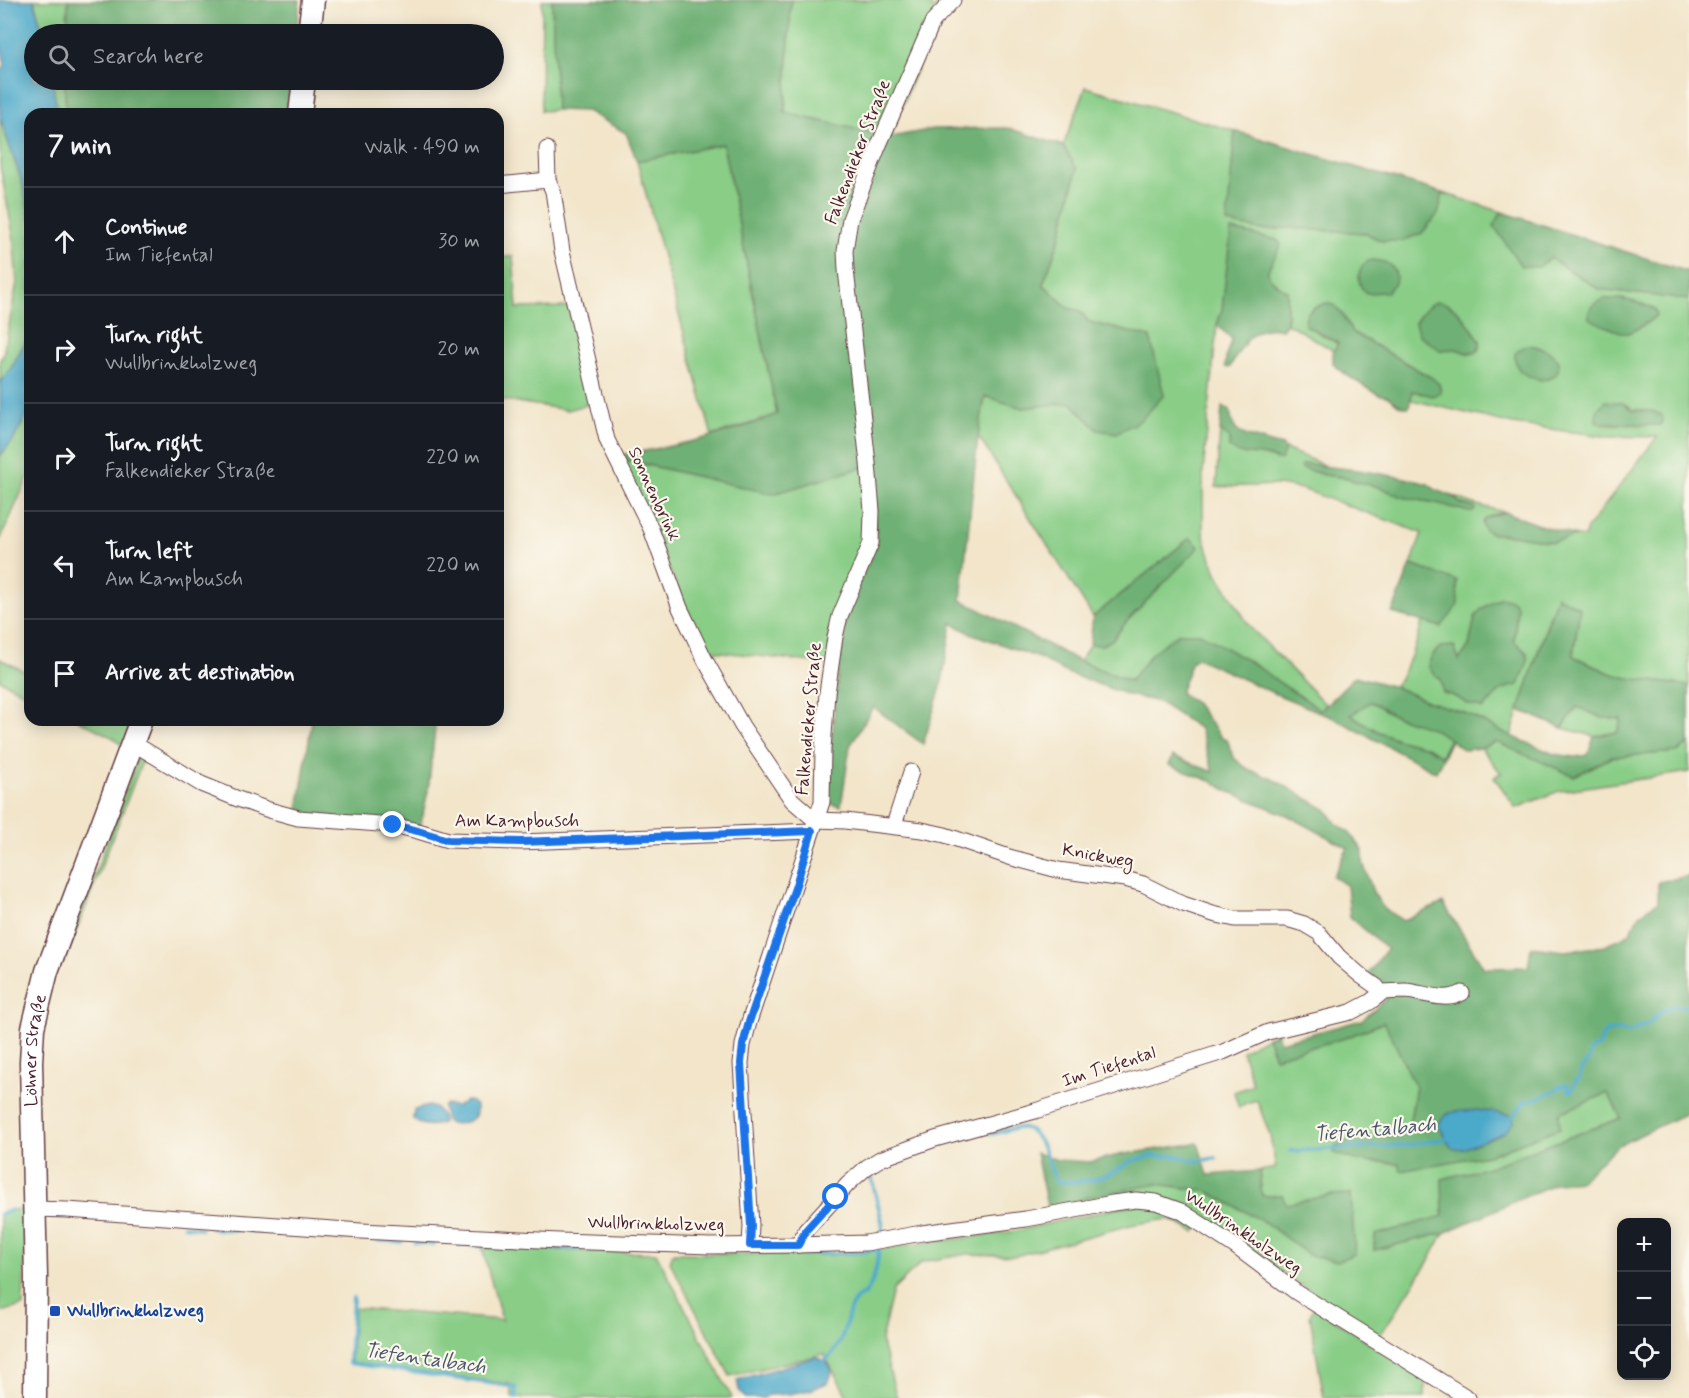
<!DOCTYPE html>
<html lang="en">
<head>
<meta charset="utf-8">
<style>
  :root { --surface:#171b24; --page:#20242c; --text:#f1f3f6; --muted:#9ea1a6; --line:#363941 }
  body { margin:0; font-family:Mynerve,sans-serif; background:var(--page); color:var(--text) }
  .controls { position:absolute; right:18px; bottom:18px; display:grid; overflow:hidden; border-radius:12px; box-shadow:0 3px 15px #0003 }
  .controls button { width:54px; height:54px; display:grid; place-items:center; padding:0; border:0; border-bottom:2px solid var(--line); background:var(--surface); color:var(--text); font:30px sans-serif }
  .stop { position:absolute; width:18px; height:18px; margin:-14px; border:4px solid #1a73e8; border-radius:50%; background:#fff }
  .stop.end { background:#1a73e8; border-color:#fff; box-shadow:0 2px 6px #0008 }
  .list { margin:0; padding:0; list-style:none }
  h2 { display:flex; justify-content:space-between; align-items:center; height:78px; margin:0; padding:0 24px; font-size:26px }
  h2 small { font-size:20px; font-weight:400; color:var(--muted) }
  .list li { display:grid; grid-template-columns:39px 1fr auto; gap:18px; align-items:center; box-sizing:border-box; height:108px; padding:0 24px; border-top:2px solid var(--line) }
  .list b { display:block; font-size:22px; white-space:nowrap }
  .list p { margin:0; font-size:20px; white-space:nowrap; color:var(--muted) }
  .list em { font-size:20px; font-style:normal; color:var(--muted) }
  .icon { flex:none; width:33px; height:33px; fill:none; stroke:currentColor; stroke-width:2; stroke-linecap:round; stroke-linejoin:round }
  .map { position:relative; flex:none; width:1689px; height:1398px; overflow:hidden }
  .search { position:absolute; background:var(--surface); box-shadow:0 3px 15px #0003; left:24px; top:24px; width:480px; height:66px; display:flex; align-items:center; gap:15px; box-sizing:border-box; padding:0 21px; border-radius:33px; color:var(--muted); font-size:22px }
  .panel { position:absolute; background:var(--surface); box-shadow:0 3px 15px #0003; left:24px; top:108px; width:480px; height:618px; border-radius:18px }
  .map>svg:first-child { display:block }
  .green { fill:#89cd87; stroke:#6a7659; stroke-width:1.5; fill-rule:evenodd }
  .forest { fill:#6eb074; stroke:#5c6850; stroke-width:1.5; fill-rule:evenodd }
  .water { fill:#4ba9ca; stroke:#4a647a; stroke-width:1.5 }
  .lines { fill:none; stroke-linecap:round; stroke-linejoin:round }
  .stream { stroke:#4ba9ca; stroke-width:4 }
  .minor-casing { stroke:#633d43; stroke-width:17 }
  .secondary-casing { stroke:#633d43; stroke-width:25 }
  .minor { stroke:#fff; stroke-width:15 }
  .secondary { stroke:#fff; stroke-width:22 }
  .route { stroke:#1a73e8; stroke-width:8 }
  .transit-dot { fill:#1a4fb4; stroke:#fbf7ec; stroke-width:2 }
  .labels { text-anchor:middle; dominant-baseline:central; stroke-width:4.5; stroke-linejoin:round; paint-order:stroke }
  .street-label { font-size:18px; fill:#4a1f2b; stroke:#fbf7ec }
  .transit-label { font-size:18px; font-weight:bold; fill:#164399; stroke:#fbf7ec; text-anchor:start }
  .water-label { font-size:20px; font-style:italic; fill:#4a566b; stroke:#fbf7ec }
</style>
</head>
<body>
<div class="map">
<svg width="1689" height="1398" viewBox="0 0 1689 1398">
  <rect width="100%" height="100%" fill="#fbf7ec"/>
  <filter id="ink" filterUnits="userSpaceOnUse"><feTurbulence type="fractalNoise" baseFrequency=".0167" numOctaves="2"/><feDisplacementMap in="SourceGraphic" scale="12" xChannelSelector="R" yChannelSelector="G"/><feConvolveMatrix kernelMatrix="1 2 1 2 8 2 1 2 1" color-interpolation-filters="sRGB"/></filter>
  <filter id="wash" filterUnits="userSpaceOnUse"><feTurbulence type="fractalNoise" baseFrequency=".008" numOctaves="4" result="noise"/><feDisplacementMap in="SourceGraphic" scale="24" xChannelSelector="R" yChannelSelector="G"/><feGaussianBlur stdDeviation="1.35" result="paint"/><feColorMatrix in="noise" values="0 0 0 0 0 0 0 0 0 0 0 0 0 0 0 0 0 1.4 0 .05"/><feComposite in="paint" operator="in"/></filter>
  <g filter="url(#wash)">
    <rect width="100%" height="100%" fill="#f2e5ca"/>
    <g class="green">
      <path d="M34,0h34l-1,34h-24z"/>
      <path d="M542,0h10l4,110 -15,1z"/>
      <path d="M791,0h135l7,9 10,-9h18c-35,35 -54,91 -70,137l-106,-24z"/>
      <path d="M52,80h13v16l2,18h-9z"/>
      <path d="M1086,87l149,44 -7,92 34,7 27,-2 76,5 17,8 56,-27 5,-21 59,19 -8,14 56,32 49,31 90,11v386l-61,-8 -16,-4 -39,-18 7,-48 -29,3 -40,125 -48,-24 -34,-10 -34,-15c12,-21 23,-42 27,-66l19,6 16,-46 -46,-16 11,-32 -120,-44 -24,-4 -62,2 4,-56 10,7 -1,10 36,8 11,4 8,-8 -1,-4 43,18 -23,-2 -1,4 23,7 23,3 8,4 23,5 23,10 34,6 25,1 -9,-8 25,9 28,7 -14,3 2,19 20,1 40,7 24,-6 8,1 1,-7 71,-93 -54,-1 -90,-12 -102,-24 1,-10 10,4 10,-16 -80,-46 -10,-18 -37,11 33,19 -4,7 -47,-28v-32c-32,-19 -16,-21 -7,-46l-3,-5 -45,-10 -10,80 -5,15 -14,148v60l7,23 8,19 32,52 76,78 -5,5 -41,-27 -25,-18 -102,-13 -23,29 -50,-20 10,-17 12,1 10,-5 15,-19 71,-74 -8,-9 -97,79 -115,-181 7,-40 37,12 49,-6 27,27 52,-92 -61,-15 -9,-11 -12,-3 -25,-24 17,-46 17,-69 -14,-23zM1622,299l27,8 6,3 1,5c-4,5 -23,18 -30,18 -2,0 -6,-2 -9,-4zM1415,323l54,1 11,17v6l-1,3 -5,3h-6l-12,-4 -16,1 -21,-15zM1628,405l5,5h10l-12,15 -33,-2 -2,-6zM1517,608l-3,33 13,12c1,26 -18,26 -31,41 -2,2 -3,5 -5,8l-23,2 -16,-9 -9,-2 -2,-14 17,-18 11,-14 6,-30z"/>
      <path d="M0,118l23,67 7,35v112l-17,33 -13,18v-24l3,-3 14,-73 -4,-49 -13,-68z"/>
      <path d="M723,144l54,271 -65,21 -75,-275z"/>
      <path d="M513,256l4,52 52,-1 22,97 -24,6 -69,-11v-141z"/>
      <path d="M30,409v64l-30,67v-84l14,-17z"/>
      <path d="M622,459l151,35 101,-30 3,47 -39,154 -134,-15z"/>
      <path d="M0,659l30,15v22l-30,-16z"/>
      <path d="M1370,702c10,3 17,11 26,14 19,8 38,10 54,23l-9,17c-20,-12 -41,-14 -62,-24 -10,-4 -19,-11 -28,-17z"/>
      <path d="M1577,707l26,11h18l-2,14 -25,4 -32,-8z"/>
      <path d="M78,720h56l-9,24h-5l-6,-6z"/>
      <path d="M1496,742l78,34 38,-19 65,-5 12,-8v28l-130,19 -43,17 -22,-31 7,-4 -20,-25z"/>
      <path d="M138,757l5,2 -77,199 -5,8z"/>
      <path d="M1385,1022l31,65 -6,33 -5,11 -5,4 -41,2 -1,24 41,2 2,8 91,-17 67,-26v-15l49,-20 13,25 -132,49 -47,12 2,37 -69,19 -1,15 70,-17 -16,29 -49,75 -200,-133 -131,7 44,-15 66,-12 49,7 59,32 43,32 22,-60 -45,10 -24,-9 -3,-25 17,-3 -6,-32 -13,-36 -11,3 -7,5 -5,-16 19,-7 -11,-34 25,-14 8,19 70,-18z"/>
      <path d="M1137,1204l22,2 39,21 -3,5 -27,-13 -38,6 -115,31 -49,-2 -44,8 -29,28 -12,50 16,58h-49l-24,-44 -94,22 -60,-114 3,-9 159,2 178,-23z"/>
      <path d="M26,1209l-3,97 -23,6v-98l10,-4z"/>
      <path d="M482,1248l174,5 76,145h-220l-2,-14 -159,-21 3,-55 148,12z"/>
      <path d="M1314,1306l111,73v19h-101l-14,-82z"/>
    </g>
    <g class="forest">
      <path d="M68,0h232l-4,34h-229z"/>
      <path d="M552,0h239l-6,113 106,24 42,-8 75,-1 55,18 14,23 -17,69 -17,46 25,24 12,3 9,11 61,15 14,58 -24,26 -24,12 -18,-3 -27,-27 -49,5 -37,-12 -7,40 -17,164 118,61 51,20 23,-29 26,-19h21l55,32 25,18 41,27 34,-34 40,11 34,15 34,10 48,24 43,18 21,3 13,-2 6,-19 24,-4 3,-13 -18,-1 -26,-11 -15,21 -43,-18 38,-114 23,12 -7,48 39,18 16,4 61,8v58l-12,8 -65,5 -38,19 -78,-34 -15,6 -17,2 -13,-10 -15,32 -100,-53 -67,-28 -72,-33 -5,3 -12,32 14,8 27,36 6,2 7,19 14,11 27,11 52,30 9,13 13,9 14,18v13l10,29 11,17 19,12 40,-18 41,65 44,-1 3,-20 34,4 40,-5 24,-12 11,-20 18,-12v-20l31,-6v236l-70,33 -23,20 -15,16 -25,2 -112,50 -70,17 1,-15 68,-19 -1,-37 47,-12 132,-49 -13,-25 -49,20 1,15 -68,26 -91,17 -2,-8 -41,-2 -24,-8 1,-7c22,-10 41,-10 65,-11l5,-4 5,-11 6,-33 -32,-65 -39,16 -70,19 -8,-20 10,-4 3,9 82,-22 24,-21 -18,-25 19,-25 -37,-32 -3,-31 -14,-10 15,-28 -59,-32 -59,-24 -17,-10 -44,-17 4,-9 40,16 -13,-43 -41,-27 -31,-7 -61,-22 -28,-15 -69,-25 -18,-10 -11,64 -18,57 -50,-37 -23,39 -9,60 -15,-3 15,-164 12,-43 23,-52 -2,-80 -101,30 -151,-35 -2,-4c53,-8 109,-20 157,-41l-54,-270 -86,17 -11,-28 -39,-22 -31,-1zM1370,702c10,3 17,11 26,14 19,8 39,10 54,24l-9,16 -14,-9 -30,-8 -20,-8 -26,-16z"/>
      <path d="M65,80h226l-5,34h-219l-2,-18z"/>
      <path d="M1235,131l208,62 -5,21 -16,19 -20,8h-20l-17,-8 -76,-5 -27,2 -35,-7z"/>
      <path d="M1502,212l187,60v28l-90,-11 -49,-31 -11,9 -18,-1 -27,-40z"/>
      <path d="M1231,230l46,10 4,5c-10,24 -26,27 6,46v32l-5,6c-33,-4 -37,14 -52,38l-3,1 -2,-2 2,-14 5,-13 -15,-14 5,-15z"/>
      <path d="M1372,260c15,1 27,7 23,23l-8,9 -21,1c-11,-10 -9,-30 6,-33z"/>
      <path d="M1604,299c16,-1 36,2 51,11l1,5c-4,5 -24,18 -30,18 -6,0 -31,-11 -37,-15 -1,-11 5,-15 15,-19z"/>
      <path d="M1436,302c21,-1 34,25 44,39l-1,9 -11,3 -12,-4 -16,1 -21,-15 -4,-12c5,-9 11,-18 21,-21z"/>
      <path d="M1327,303l8,3 7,8 10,18 80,46 7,6 2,8 -8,4 -21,-5 -3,16c-13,0 -12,-5 -21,-10 -3,-2 -7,-2 -10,-3 -16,-9 -32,-18 -45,-30v-11l5,-10 -33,-18c-1,-15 9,-18 22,-22z"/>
      <path d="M1529,345c48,7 31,50 -4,29 -9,-5 -10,-11 -10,-20l6,-6z"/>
      <path d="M1606,401l17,2 10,7 19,1 10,4v7l-2,3h-7l-56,-2c-3,-10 1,-16 9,-22z"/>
      <path d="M1222,407l8,3c2,22 8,24 28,29 8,3 16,5 25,7l1,6 -3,8c-6,0 -9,-2 -14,-4 -14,-3 -25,1 -38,-8l1,-10 -10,-7z"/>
      <path d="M1303,464l55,6 47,8 23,6 8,6 16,6 9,8 13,3 1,3 -2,2h-4l-33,-9 -34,-6 -23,-10 -23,-5 -8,-4 -23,-3 -23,-7 -2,-2z"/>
      <path d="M1505,512l37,14 35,10 -24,6 -40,-7 -20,-1 -8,-4 -3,-7 3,-5z"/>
      <path d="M1190,538l9,9 -72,74 -15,19 -10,5 -12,-1 3,-27z"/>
      <path d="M1411,565l46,16 1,25 -17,21 -49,-14z"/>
      <path d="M1501,597l13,4 3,7 -3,33 13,12 1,8 -9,24c-23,3 -21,11 -36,24l-15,-5 -16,-9 -9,-2 -2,-14c-18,-10 -14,-19 -1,-32l14,-1 5,14 10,-14 6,-29 6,-8z"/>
      <path d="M312,720h124l-8,71 -8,36 -94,-10 -28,-7z"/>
      <path d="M1198,1143l10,32 51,-4 3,25 20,-1 4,9 45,-9 20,-1 4,60 -18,7 -28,-6 -43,-32 -59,-32 -50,-7 -65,12 -44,15 -12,-58 22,7 31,2 30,-7z"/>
    </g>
    <g class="water">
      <path d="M0,0h34l9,34h-9v46h18l6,34h-28v106l-7,-35 -23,-67v-45l5,-8 -5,-22z"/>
      <path d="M30,332v77l-16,30 -14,17v-73l13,-18z"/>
      <path d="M466,1101h5l5,5c0,4 1,7 -1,10 -4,6 -24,11 -28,6 -2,-3 -3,-11 -4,-15l2,-2 12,1z"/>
      <path d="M428,1106c8,1 15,7 15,16l-2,2c-9,2 -21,3 -28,-5l1,-9z"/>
      <path d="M1477,1110l34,5 3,6 -9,11 -39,16 -12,1 -4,-3 -11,-20c3,-18 24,-14 38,-16z"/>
      <path d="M816,1357l13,7 3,9 -5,10 -17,7 -21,4 -21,1 -4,3h-19l-6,-8 -2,-10z"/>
    </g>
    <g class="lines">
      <g class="stream">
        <path d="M1508,1119c9,-3 12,-12 18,-18 7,0 22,-7 28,-10 6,-4 7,-6 13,-6l2,6h2l4,-8 5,-6 2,-9 7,-8 2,-11 8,-3 4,-10 3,-4 14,-2 8,3 21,-10 13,-12 11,-5 10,1 6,-2"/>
        <path d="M991,1134c10,-1 23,-8 34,-6 16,4 25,39 31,54h21l19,-3 15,-5 20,-13 21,-5h26l9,3 11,2 18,-3"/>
        <path d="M1290,1151l118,-6 42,-7"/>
        <path d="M872,1171l-1,5 11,45 1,12"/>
        <path d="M0,1214l12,-4"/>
        <path d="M184,1226l17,2"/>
        <path d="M210,1228l26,2"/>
        <path d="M248,1231l23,1"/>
        <path d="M327,1237l16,1"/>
        <path d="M377,1240l25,2"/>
        <path d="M415,1243l19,1"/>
        <path d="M457,1245l124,4"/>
        <path d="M789,1253c30,0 61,2 90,-4 -2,17 -4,31 -14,45 -16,5 -16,23 -21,37 -4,13 -11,24 -22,32"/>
        <path d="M353,1298l-4,65 166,24 1,11"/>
      </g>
    </g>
  </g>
  <g filter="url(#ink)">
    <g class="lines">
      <defs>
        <g id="minor">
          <path d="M547,149l1,31 5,11 9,60 45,189 44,89 29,79 25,52 37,66 50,74 23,20"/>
          <path d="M498,185l50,-5"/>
          <path d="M133,743l68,41 37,15 31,11 29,8 95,7 25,6 30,9 73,2 291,-11"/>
          <path d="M815,820l30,1 77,9 23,5 64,22 49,13 67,9 18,5 40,20 30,10 22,5h52l17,5 15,9 20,24 21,18 17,12 3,5"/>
          <path d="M894,825l17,-53"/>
          <path d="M35,1209l32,1 294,21 198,10 152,5 87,-1 68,-2 56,-10 104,-14 87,-16 23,-3 20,2 25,9 55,36 60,45 172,106"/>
          <path d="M750,1245l1,-19 -10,-163 2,-18 6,-23 73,-220 1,-53 4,-56 8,-56 5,-21 31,-73 1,-32 -4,-48 -22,-193 -1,-19 5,-32 28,-72 55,-126 20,-21"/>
          <path d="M798,1245l8,-15 42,-46 19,-17 13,-8 55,-20 100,-28 188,-59 45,-20 83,-20 19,-10 9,-7 1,-3c8,0 17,-1 25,-1 18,1 40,12 57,2"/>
        </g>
        <g id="secondary">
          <path d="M309,34l4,-34"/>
          <path d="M300,114l4,-34"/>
          <path id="s1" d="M35,1398l1,-121 -5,-215 2,-34 14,-57 94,-251"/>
        </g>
      </defs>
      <use href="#minor" class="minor-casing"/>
      <use href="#secondary" class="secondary-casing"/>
      <use href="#minor" class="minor"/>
      <use href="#secondary" class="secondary"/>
    </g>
  </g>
  <g class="lines" filter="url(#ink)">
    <path class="route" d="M393,825l25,6 30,9 73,2 291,-11 -16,54 -47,137 -6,23 -2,18 10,163 -1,19h48l8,-15 30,-33"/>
  </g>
  <rect class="transit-dot" x="49" y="1305" width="12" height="12" rx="3"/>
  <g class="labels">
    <g class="street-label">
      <text transform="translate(858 152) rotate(-69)">Falkendieker Straße</text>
      <text transform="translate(654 494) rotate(65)">Sonnenbrink</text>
      <text transform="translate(809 719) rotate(-85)">Falkendieker Straße</text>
      <text x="517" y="821">Am Kampbusch</text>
      <text transform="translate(1098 856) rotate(10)">Knickweg</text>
      <text stroke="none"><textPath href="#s1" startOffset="348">Löhner Straße</textPath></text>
      <text transform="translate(1109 1067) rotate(-18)">Im Tiefental</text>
      <text transform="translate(656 1224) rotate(1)">Wullbrinkholzweg</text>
      <text transform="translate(1243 1232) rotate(34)">Wullbrinkholzweg</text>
    </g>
    <g class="transit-label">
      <text x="67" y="1311">Wullbrinkholzweg</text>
    </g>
    <g class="water-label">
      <text transform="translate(1375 1130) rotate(-5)">Tiefentalbach</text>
      <text transform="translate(425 1359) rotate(8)">Tiefentalbach</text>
    </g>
  </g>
</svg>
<div class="controls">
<button>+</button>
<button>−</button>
<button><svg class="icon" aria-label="locate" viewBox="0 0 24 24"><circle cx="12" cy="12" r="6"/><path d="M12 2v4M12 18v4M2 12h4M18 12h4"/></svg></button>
</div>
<div class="stop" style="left:836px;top:1197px"></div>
<div class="stop end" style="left:393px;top:825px"></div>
<div class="search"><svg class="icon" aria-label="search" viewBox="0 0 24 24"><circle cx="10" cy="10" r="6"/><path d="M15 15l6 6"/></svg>Search here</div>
<section class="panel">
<h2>7 min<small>Walk · 490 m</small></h2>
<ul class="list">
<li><svg class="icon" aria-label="ahead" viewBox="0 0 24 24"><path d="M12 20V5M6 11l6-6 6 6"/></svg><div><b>Continue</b><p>Im Tiefental</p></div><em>30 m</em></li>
<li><svg class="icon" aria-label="right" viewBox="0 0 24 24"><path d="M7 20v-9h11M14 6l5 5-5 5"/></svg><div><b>Turn right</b><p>Wullbrinkholzweg</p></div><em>20 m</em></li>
<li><svg class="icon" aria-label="right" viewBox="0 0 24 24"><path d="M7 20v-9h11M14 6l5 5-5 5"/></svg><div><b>Turn right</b><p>Falkendieker Straße</p></div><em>220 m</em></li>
<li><svg class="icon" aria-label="left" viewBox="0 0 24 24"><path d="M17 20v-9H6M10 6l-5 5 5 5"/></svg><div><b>Turn left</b><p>Am Kampbusch</p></div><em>220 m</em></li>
<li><svg class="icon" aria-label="arrive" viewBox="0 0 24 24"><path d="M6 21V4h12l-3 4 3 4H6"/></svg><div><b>Arrive at destination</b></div></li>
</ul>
</section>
</div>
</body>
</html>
